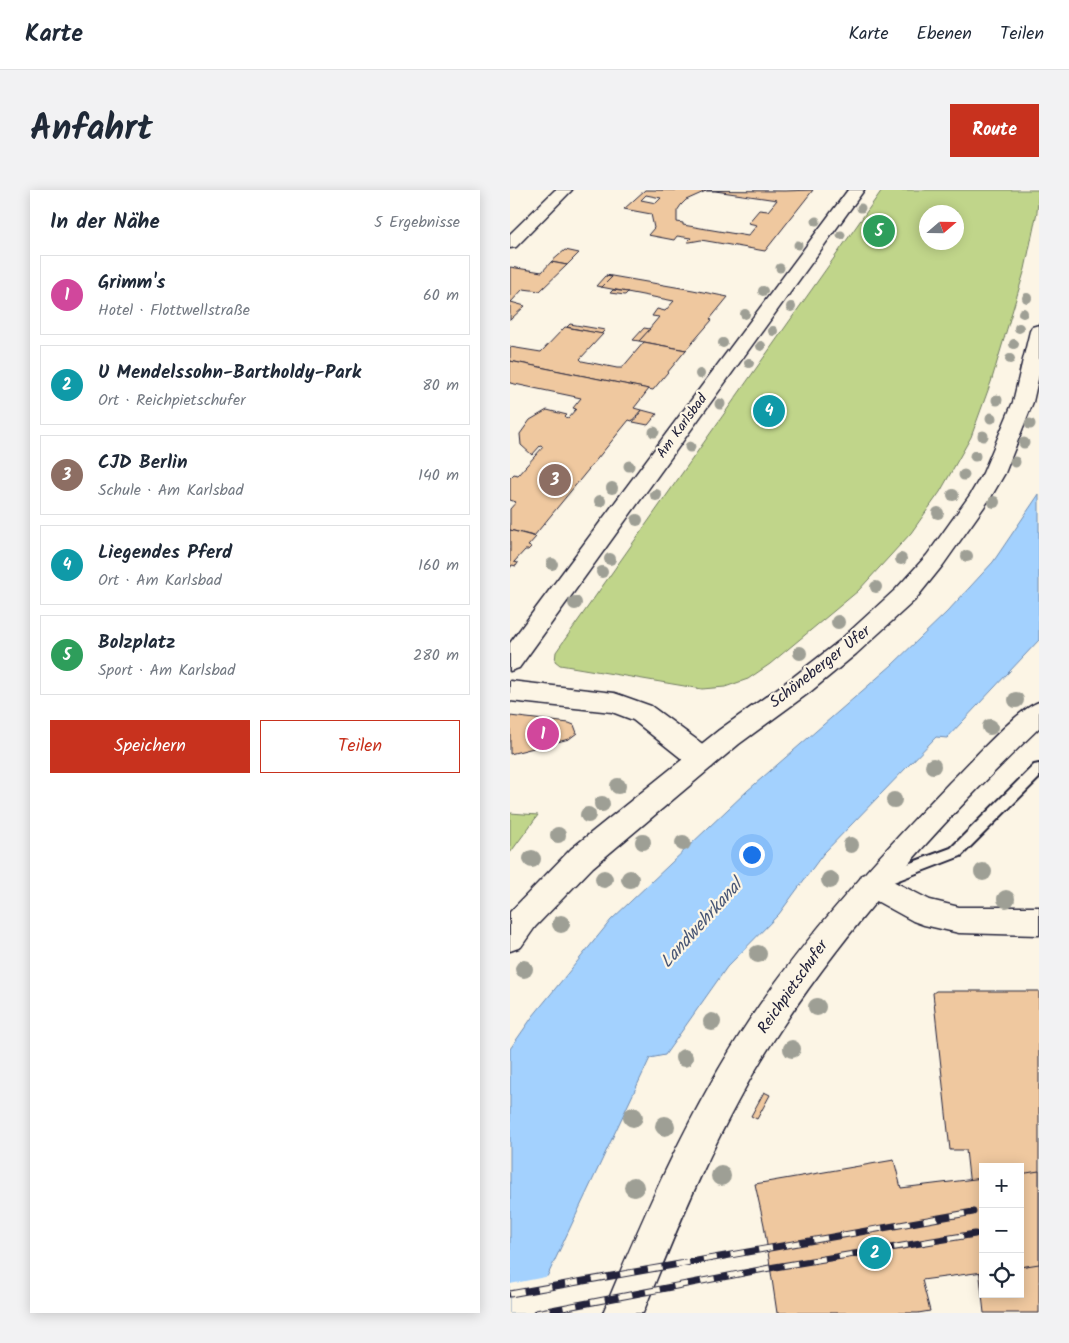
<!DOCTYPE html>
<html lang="de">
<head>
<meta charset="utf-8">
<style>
  :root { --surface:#fff; --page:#f2f2f3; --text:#1f2937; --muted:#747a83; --line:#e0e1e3; --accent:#c8321e }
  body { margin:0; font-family:Kalam,sans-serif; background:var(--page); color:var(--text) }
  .controls { position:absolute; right:15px; bottom:15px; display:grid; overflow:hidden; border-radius:0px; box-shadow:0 2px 12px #0003 }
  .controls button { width:45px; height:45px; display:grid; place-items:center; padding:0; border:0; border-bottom:1px solid var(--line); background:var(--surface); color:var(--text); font:25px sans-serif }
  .compass { position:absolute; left:409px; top:15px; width:45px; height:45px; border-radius:50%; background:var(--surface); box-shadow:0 2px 12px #0003; rotate:70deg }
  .you { position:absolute; left:241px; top:664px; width:18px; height:18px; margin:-12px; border:4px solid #fff; border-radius:50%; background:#1a73e8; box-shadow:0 0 0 8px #1a73e833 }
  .badge { display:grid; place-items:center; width:32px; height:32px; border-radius:50%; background:var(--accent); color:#fff; font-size:16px; font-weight:700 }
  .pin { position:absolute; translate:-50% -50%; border:2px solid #fff; box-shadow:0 1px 5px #0006 }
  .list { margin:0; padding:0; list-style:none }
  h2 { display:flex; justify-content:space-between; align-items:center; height:65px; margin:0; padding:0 20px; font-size:21px }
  h2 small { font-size:16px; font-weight:400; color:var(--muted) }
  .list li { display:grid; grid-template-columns:32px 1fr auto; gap:15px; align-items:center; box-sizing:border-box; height:80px; margin:0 10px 10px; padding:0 10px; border:1px solid var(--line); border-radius:0px }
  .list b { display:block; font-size:19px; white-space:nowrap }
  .list p { margin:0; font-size:16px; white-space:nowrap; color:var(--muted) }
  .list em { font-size:16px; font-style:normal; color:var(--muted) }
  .actions { display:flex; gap:10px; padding:15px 20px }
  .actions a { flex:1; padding:11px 0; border:1px solid var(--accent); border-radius:0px; text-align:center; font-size:18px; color:var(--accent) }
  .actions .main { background:var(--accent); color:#fff }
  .icon { flex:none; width:28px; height:28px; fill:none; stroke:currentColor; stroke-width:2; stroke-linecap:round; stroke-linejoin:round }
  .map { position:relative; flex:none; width:529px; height:1123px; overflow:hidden; border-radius:0px }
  header { display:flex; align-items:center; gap:30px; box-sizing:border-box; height:70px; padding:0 25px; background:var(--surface); border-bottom:1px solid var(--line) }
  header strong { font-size:24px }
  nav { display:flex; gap:28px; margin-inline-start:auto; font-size:18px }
  .intro { display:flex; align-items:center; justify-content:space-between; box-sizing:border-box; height:120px; padding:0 30px }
  h1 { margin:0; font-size:35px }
  .button { padding:12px 22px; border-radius:0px; background:var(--accent); color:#fff; font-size:18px; font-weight:700 }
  main { display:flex; gap:30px; padding:0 30px }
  aside { flex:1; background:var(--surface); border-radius:0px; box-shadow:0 2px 12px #0003 }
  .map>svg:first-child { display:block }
  .green { fill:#c0d58a; stroke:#717c62; fill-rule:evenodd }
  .water { fill:#a3d1fe; stroke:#6f8bb0 }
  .pier { fill:#fcf5e5 }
  .building { fill:#efc89f; stroke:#22223b; fill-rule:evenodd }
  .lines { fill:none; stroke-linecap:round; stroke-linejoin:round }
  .service-casing { stroke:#22223b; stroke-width:4 }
  .minor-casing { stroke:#22223b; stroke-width:3 }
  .secondary-casing { stroke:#22223b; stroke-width:3 }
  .primary-casing { stroke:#22223b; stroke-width:3 }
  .service { fill:#fcf5e5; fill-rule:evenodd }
  .minor { fill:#fcf5e5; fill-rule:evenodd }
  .secondary { fill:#fcf5e5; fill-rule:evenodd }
  .primary { fill:#fcf5e5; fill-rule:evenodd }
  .rail-casing { stroke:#22223b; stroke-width:7 }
  .rail { stroke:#fcf5e5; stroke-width:5; stroke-dasharray:14; stroke-linecap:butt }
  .tree { fill:#9e9f95 }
  .labels { text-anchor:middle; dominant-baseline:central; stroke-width:4.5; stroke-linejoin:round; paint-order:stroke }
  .far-street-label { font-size:14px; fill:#22223b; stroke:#fcf5e5 }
  .street-label { font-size:16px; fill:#22223b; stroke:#fcf5e5 }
  .water-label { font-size:18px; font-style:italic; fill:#495776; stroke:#fcf5e5 }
</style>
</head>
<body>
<header>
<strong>Karte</strong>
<nav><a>Karte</a><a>Ebenen</a><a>Teilen</a></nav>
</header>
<div class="intro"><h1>Anfahrt</h1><a class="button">Route</a></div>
<main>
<aside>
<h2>In der Nähe<small>5 Ergebnisse</small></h2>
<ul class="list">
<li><span class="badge" style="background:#d1479c">1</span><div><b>Grimm's</b><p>Hotel · Flottwellstraße</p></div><em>60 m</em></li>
<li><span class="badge" style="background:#0f9aa8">2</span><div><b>U Mendelssohn-Bartholdy-Park</b><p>Ort · Reichpietschufer</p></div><em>80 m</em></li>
<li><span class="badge" style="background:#8d6e63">3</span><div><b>CJD Berlin</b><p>Schule · Am Karlsbad</p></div><em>140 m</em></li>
<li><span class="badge" style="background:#0f9aa8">4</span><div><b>Liegendes Pferd</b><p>Ort · Am Karlsbad</p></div><em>160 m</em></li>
<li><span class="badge" style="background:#2e9e5b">5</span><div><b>Bolzplatz</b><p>Sport · Am Karlsbad</p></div><em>280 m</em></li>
</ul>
<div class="actions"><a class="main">Speichern</a><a>Teilen</a></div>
</aside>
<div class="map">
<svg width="529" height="1123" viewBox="0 0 529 1123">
  <rect width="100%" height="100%" fill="#fcf5e5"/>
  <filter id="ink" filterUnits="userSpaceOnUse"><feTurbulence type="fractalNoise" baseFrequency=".02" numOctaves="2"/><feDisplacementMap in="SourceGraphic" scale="10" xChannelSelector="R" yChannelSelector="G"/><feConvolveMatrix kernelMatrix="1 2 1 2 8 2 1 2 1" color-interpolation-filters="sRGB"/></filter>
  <g filter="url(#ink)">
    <g class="green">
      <path d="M372,0h157l-2,22 -12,57 -34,113 -20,55 -31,55 -29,41 -53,58 -88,73 -22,15 -23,8 -23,2 -142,-24 -5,-4 1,-9zM417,22h30v30h-30z"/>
      <path d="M0,623l28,2 -28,38z"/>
    </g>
    <path class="water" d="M529,304v146l-92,98 -11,-1 -113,117 -44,60 -52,53 -62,88 -15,3 -120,255h-20v-264l23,-33 78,-96 136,-129 145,-126 55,-53 46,-50z"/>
    <path class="pier" d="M40,1086l-17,37h-23v-29z"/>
    <g class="building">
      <path d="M135,0l140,1 28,-1 -48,61 -64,-11 -11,2h-3l4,-4 -14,-2 -3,4 -26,-5 6,-7 -3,-14 -27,-5zM196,1h9l62,9 -9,11 -9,-1 -11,13 9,2 -9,11 -65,-11v-2l-6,-1v-11l4,-6 5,-5zM136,5l15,3 -5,5 -15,-3z"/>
      <path d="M55,60l14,3 -12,12 -16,-3z"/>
      <path d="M41,72l16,3 -27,26 -17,-2 -12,13 14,4 -15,14v-53l32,5z"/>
      <path d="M96,85l87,15 35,7 -18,22 2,1 -26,30 -47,-9 20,-24 -7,-1 5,-7 8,2 9,-10 -73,-14 11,-10z"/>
      <path d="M95,86l7,1 -10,10 -6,-1z"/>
      <path d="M103,100l15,2 -3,3 -15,-2z"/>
      <path d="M60,134l35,6 -4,4 -34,-7z"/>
      <path d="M55,137l38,7 -23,25 2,2 35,7h5l22,-26 42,8 -33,40 -143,-29v-14l31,5z"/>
      <path d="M134,138l6,1 -11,12 -6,-1z"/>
      <path d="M0,171l139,28 -15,19 7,2 -9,11 -3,-1 -95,116 -24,-6v-21l6,-7 -6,-2v-22l4,-4 4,1 25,-28 -3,-1 -8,9 -11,-10 -1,-11 10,-14 17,-10 20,5 -2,2 3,1 8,-9 -3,-1 8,-10 -71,-15z"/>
      <path d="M132,220l15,4 -9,11 -15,-3z"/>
      <path d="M0,340l26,7 -8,9 3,1 -3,3h-3l-11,12 4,1 -2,3 -4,-1 -2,3z"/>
      <path d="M0,526l59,7 5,2 3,8 -8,6 -59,15z"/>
      <path d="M426,801h103v322h-55l-18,-163h-16l-17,-157zM473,977h37v127h-37z"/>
      <path d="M254,902l6,3 -13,24 -6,-3z"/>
      <path d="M384,970l7,28 82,-10v94l-61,8 8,31 -12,2h-141l-13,-88 -9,-41z"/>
      <path d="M529,981v93l-19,3v-93z"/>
    </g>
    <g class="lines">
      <defs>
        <path id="service" d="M529,574v14l-78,78 -78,30 -5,-1 -3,-5 3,-5 73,-27 83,-83z"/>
        <g id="minor">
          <path d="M45,0h17l-56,57 -6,1v-14z"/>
          <path d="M338,0h16l-345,478 -9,3v-28z"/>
          <path d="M0,491l104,12 9,3 28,10 61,45 4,8 -4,8 -10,3 -10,-3 -59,-47 -21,-8 -102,-11z"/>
          <path d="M363,681l57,29 29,7h80v28l-80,-2 -35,-8 -11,-4 -51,-28 -4,-9 4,-9z"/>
        </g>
        <path id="secondary" d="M529,135v45l-8,4 -7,-2 -3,-4 9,-37 2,-4z"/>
        <g id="primary">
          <path d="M521,172l8,1v12l-6,27 -28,71 -14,24 -48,68 -29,36 -58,53 -46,38 -71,52 -146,123 -58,60 -14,20 -11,4v-39l61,-63 148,-119 73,-52 46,-36 58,-53 31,-34 43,-60 13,-22 30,-71 8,-34 3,-4z"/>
          <path d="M529,512v26c-95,91 -195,202 -266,313 -54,85 -93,179 -130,272h-40c42,-101 86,-202 147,-294 57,-85 128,-162 199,-236 19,-18 68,-74 90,-81z"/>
        </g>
      </defs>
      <use href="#service" class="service-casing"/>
      <use href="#minor" class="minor-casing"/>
      <use href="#secondary" class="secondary-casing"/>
      <use href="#primary" class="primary-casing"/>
      <use href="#service" class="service"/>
      <use href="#minor" class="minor"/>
      <use href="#secondary" class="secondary"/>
      <use href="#primary" class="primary"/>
      <defs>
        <g id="rail">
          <path d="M0,1104l463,-82"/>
          <path d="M26,1123l239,-46 200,-33"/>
        </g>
      </defs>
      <use href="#rail" class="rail-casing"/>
      <use href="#rail" class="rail"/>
    </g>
    <g class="tree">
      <circle cx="351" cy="18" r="4.5"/>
      <circle cx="306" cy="31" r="4.5"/>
      <circle cx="331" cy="45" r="4.5"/>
      <circle cx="288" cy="55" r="4.5"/>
      <circle cx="270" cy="78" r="4.5"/>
      <circle cx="253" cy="101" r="5"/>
      <circle cx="517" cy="108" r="5"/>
      <circle cx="281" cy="117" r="5"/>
      <circle cx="513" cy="123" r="5"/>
      <circle cx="235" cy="124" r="5"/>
      <circle cx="509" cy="138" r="5"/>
      <circle cx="263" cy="141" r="5"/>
      <circle cx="213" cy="153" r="5"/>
      <circle cx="504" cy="154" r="5"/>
      <circle cx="251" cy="156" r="5"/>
      <circle cx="500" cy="169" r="5"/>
      <circle cx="239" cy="173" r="5"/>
      <circle cx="190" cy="184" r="5"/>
      <circle cx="487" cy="210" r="5.5"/>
      <circle cx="210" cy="214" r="5.5"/>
      <circle cx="481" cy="228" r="5.5"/>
      <circle cx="520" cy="234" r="5.5"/>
      <circle cx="144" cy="242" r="5.5"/>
      <circle cx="473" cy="246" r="5.5"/>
      <circle cx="514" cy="253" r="5.5"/>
      <circle cx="180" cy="257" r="5.5"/>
      <circle cx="465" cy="266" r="5.5"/>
      <circle cx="505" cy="272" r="5.5"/>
      <circle cx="119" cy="276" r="5.5"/>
      <circle cx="454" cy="285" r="5.5"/>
      <circle cx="102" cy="298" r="6"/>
      <circle cx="146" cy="305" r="6"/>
      <circle cx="443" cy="305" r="6"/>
      <circle cx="90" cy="311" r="6"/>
      <circle cx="484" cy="312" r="6"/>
      <circle cx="428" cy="323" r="6"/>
      <circle cx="127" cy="330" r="6"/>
      <circle cx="457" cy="366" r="6"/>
      <circle cx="100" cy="369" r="6"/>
      <circle cx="391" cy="369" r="6"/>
      <circle cx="42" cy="374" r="6"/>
      <circle cx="92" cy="382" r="6"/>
      <circle cx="366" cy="397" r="6"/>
      <circle cx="65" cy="413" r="7"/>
      <circle cx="328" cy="432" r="7"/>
      <circle cx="290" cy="463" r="7"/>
      <circle cx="506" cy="510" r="8"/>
      <circle cx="480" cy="537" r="8"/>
      <circle cx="423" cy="576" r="8"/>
      <circle cx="108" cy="596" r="8"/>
      <circle cx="384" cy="610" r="8"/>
      <circle cx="92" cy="614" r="8"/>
      <circle cx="78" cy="625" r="8"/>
      <circle cx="48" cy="645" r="8"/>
      <circle cx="133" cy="652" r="8"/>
      <circle cx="173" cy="653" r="8"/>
      <circle cx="341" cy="655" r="8"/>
      <circle cx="22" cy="669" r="9"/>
      <circle cx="473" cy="682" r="9"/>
      <circle cx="94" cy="689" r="9"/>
      <circle cx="120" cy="689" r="9"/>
      <circle cx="320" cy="690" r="9"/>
      <circle cx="496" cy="709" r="9"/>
      <circle cx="51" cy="734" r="9"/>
      <circle cx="248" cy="764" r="9"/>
      <circle cx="14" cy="779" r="9"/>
      <circle cx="307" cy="817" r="9"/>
      <circle cx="202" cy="832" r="9"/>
      <circle cx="282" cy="859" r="9"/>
      <circle cx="174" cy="868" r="9"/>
      <circle cx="123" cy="927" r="10"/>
      <circle cx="155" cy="936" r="10"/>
      <circle cx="211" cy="986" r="10"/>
      <circle cx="124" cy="997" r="10"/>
    </g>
  </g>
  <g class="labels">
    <g class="far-street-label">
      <text transform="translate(172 236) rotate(-54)">Am Karlsbad</text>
    </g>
    <g class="street-label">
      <text transform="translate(310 477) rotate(-38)">Schöneberger Ufer</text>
      <text transform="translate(283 797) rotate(-55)">Reichpietschufer</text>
    </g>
    <g class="water-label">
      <text transform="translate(192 734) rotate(-48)">Landwehrkanal</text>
    </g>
  </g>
</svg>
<div class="controls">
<button>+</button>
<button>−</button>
<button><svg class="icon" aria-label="locate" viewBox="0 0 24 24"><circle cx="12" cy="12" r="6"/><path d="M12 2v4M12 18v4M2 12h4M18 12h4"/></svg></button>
</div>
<svg class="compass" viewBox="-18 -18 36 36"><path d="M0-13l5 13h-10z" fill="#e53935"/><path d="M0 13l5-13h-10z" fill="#747a83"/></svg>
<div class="you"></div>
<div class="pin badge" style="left:33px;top:544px;background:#d1479c">1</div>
<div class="pin badge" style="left:365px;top:1063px;background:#0f9aa8">2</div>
<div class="pin badge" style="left:45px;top:290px;background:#8d6e63">3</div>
<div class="pin badge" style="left:259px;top:221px;background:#0f9aa8">4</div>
<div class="pin badge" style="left:369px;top:41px;background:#2e9e5b">5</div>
</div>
</main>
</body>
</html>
